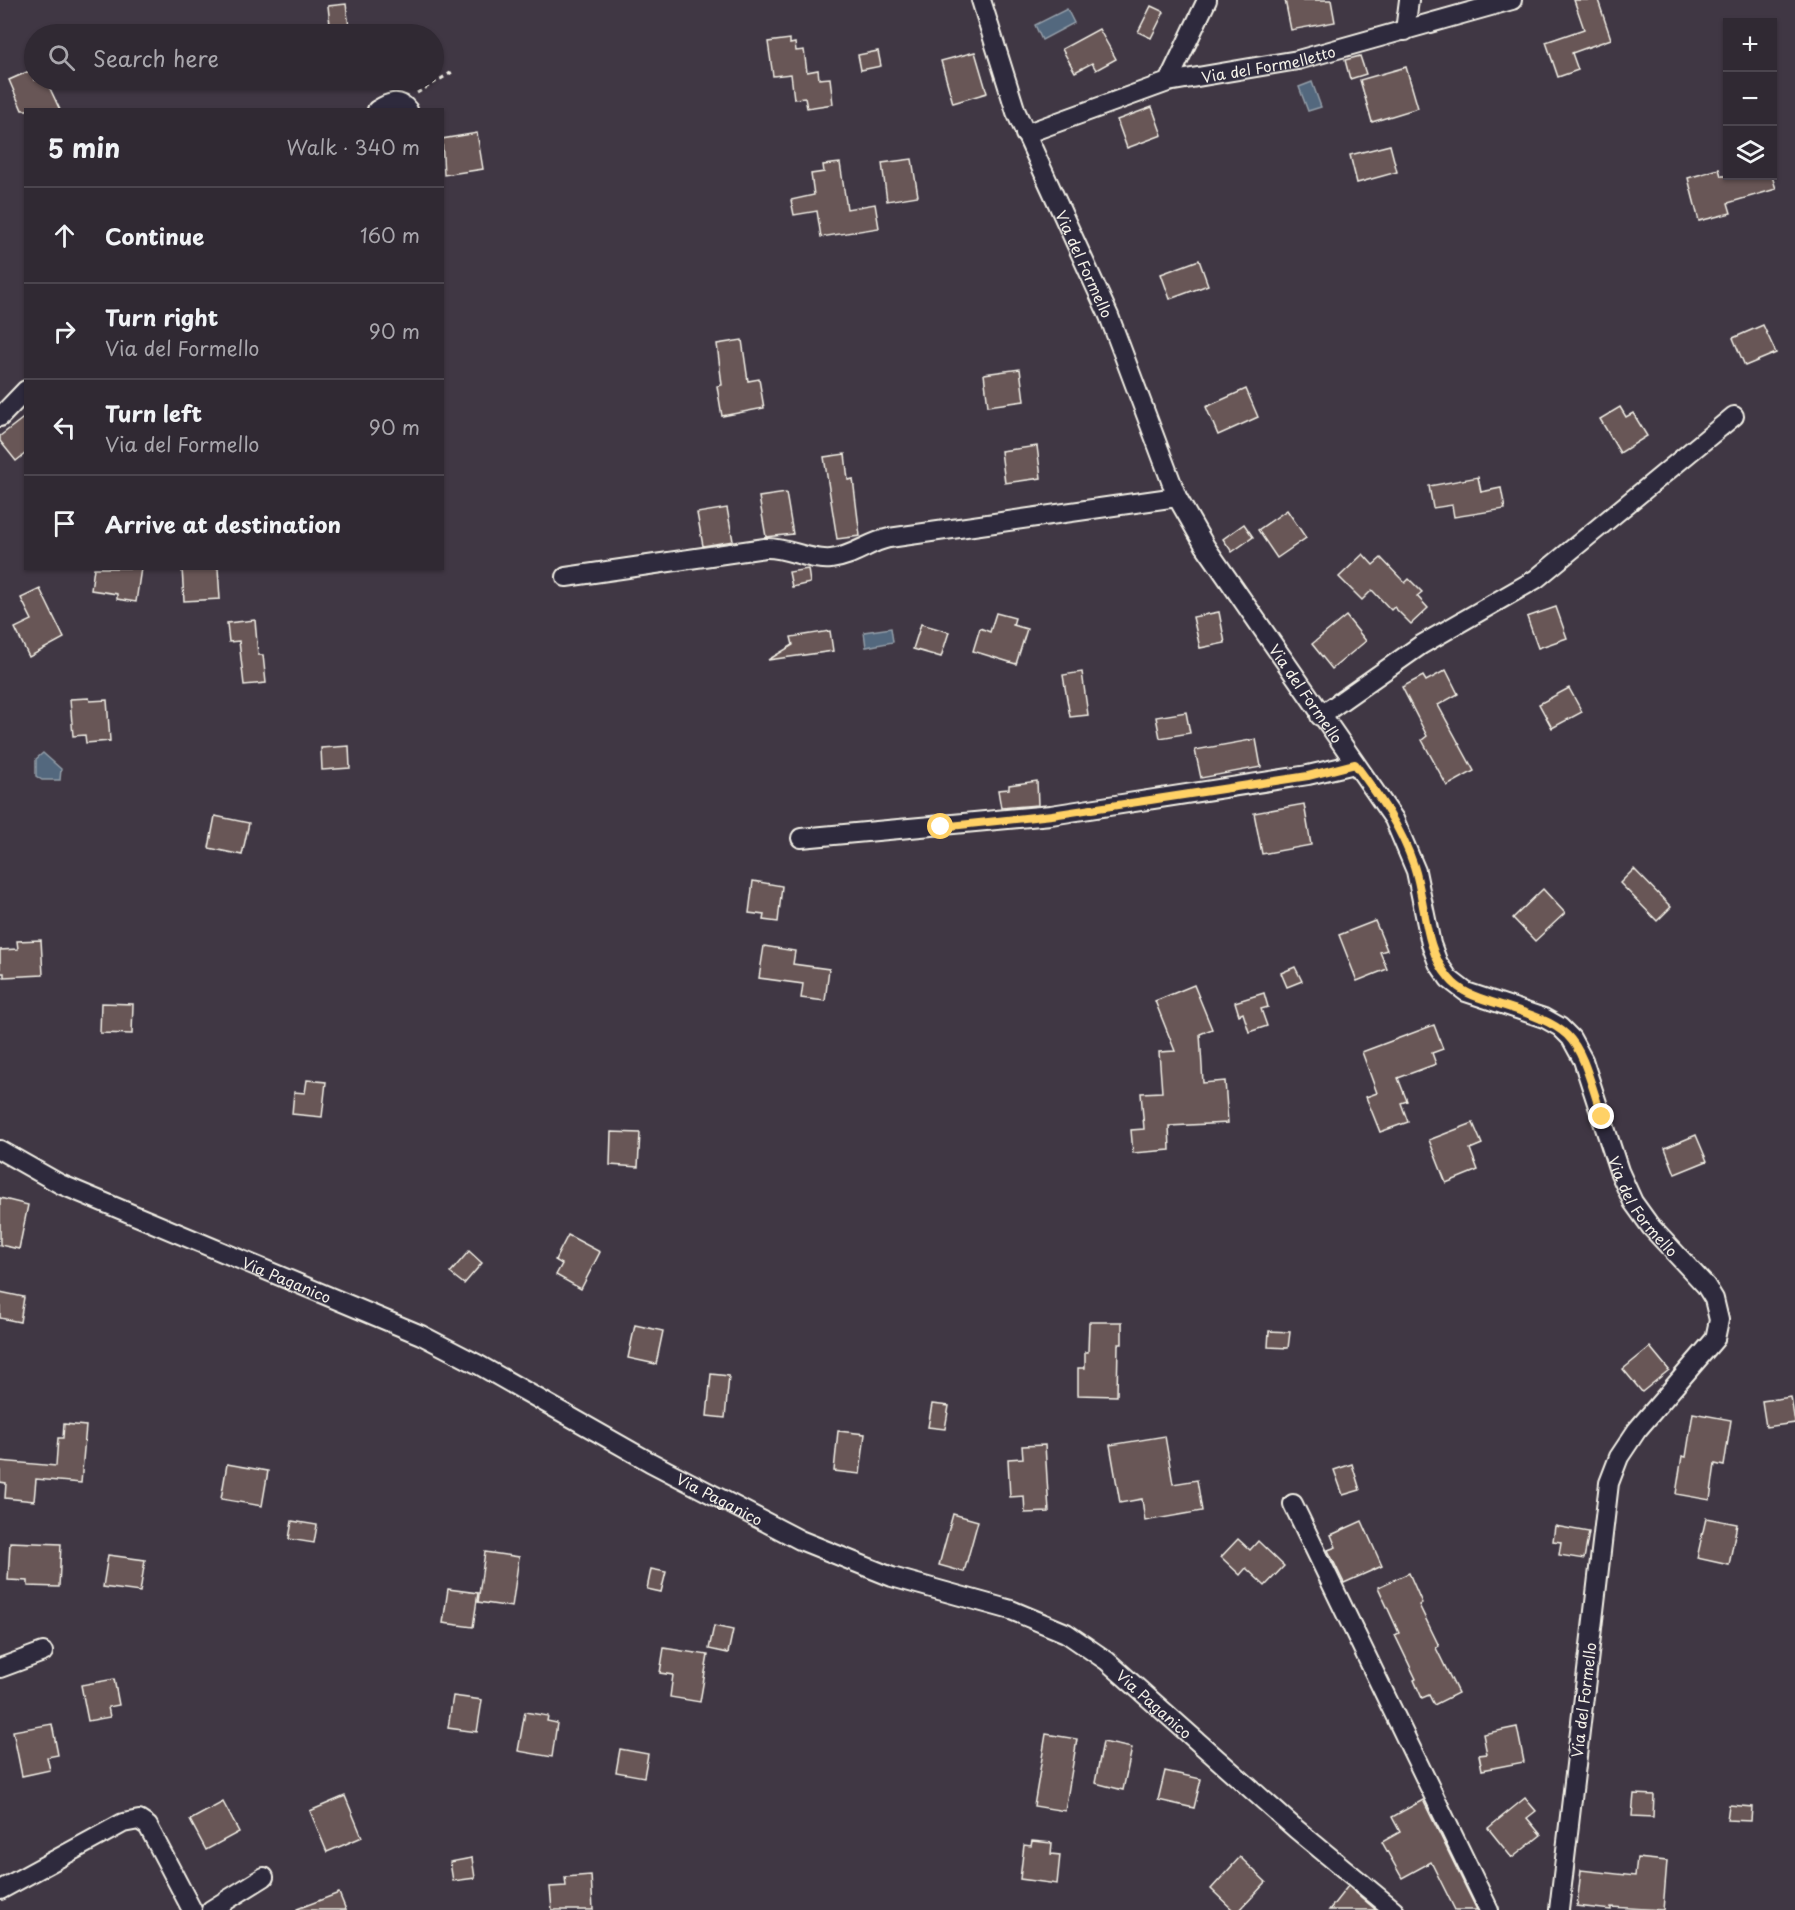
<!DOCTYPE html>
<html lang="en">
<head>
<meta charset="utf-8">
<style>
  :root { --surface:#302933; --page:#3c353f; --text:#f1f3f6; --muted:#a8a6ac; --line:#4b454e }
  body { margin:0; font-family:"Playpen Sans",sans-serif; background:var(--page); color:var(--text) }
  .controls { position:absolute; right:18px; top:18px; display:grid; overflow:hidden; border-radius:0px; box-shadow:0 2px 4px #0004 }
  .controls button { width:54px; height:54px; display:grid; place-items:center; padding:0; border:0; border-bottom:2px solid var(--line); background:var(--surface); color:var(--text); font:30px sans-serif }
  .stop { position:absolute; width:18px; height:18px; margin:-14px; border:4px solid #ffd166; border-radius:50%; background:#fff }
  .stop.end { background:#ffd166; border-color:#fff; box-shadow:0 2px 6px #0008 }
  .list { margin:0; padding:0; list-style:none }
  h2 { display:flex; justify-content:space-between; align-items:center; height:78px; margin:0; padding:0 24px; font-size:26px }
  h2 small { font-size:20px; font-weight:400; color:var(--muted) }
  .list li { display:grid; grid-template-columns:39px 1fr auto; gap:18px; align-items:center; box-sizing:border-box; height:96px; padding:0 24px; border-top:2px solid var(--line) }
  .list b { display:block; font-size:22px; white-space:nowrap }
  .list p { margin:0; font-size:20px; white-space:nowrap; color:var(--muted) }
  .list em { font-size:20px; font-style:normal; color:var(--muted) }
  .icon { flex:none; width:33px; height:33px; fill:none; stroke:currentColor; stroke-width:2; stroke-linecap:round; stroke-linejoin:round }
  .map { position:relative; flex:none; width:1795px; height:1910px; overflow:hidden }
  .search { position:absolute; background:var(--surface); box-shadow:0 2px 4px #0004; left:24px; top:24px; width:420px; height:66px; display:flex; align-items:center; gap:15px; box-sizing:border-box; padding:0 21px; border-radius:33px; color:var(--muted); font-size:22px }
  .panel { position:absolute; background:var(--surface); box-shadow:0 2px 4px #0004; left:24px; top:108px; width:420px; height:462px; border-radius:0px }
  .map>svg:first-child { display:block }
  .water { fill:#53677e; stroke:#939ea8; stroke-width:1.5 }
  .building { fill:#685656; stroke:#f4f1e8; stroke-width:1.5 }
  .lines { fill:none; stroke-linecap:round; stroke-linejoin:round }
  .minor-casing { stroke:#f4f1e8; stroke-width:22 }
  .path { stroke:#f4f1e8; stroke-width:3; stroke-dasharray:4.5 4.5; stroke-linecap:butt }
  .minor { stroke:#2f2a3d; stroke-width:18 }
  .route { stroke:#ffd166; stroke-width:8 }
  .labels { text-anchor:middle; dominant-baseline:central; stroke-width:4.5; stroke-linejoin:round; paint-order:stroke }
  .street-label { font-size:15px; fill:#f4f1e8; stroke:#2f2a3d }
</style>
</head>
<body>
<div class="map">
<svg width="1795" height="1910" viewBox="0 0 1795 1910">
  <rect width="100%" height="100%" fill="#403744"/>
  <filter id="ink" filterUnits="userSpaceOnUse"><feTurbulence type="fractalNoise" baseFrequency=".0167" numOctaves="2"/><feDisplacementMap in="SourceGraphic" scale="12" xChannelSelector="R" yChannelSelector="G"/><feConvolveMatrix kernelMatrix="1 2 1 2 8 2 1 2 1" color-interpolation-filters="sRGB"/></filter>
  <g filter="url(#ink)">
    <g class="water">
      <path d="M1067,9l7,14 -32,17 -7,-15z"/>
      <path d="M1312,82l9,25 -13,4 -9,-24z"/>
      <path d="M891,628l2,14 -27,5 -2,-15z"/>
      <path d="M43,753l18,16 -1,11h-18l-6,-4v-17z"/>
    </g>
    <g class="building">
      <path d="M1285,0h46l4,22 -44,8z"/>
      <path d="M1574,0h24l13,39 -39,14 6,17 -20,7 -12,-35 38,-13z"/>
      <path d="M346,4l4,30h-19l-3,-28z"/>
      <path d="M1151,6l13,6 -13,26 -13,-6z"/>
      <path d="M1099,29l17,30 -20,11 -4,-7 -17,9 -13,-23z"/>
      <path d="M790,39v5l5,-1 1,8 8,-1 3,22 11,-2 1,9 11,-1 3,26 -26,4 -2,-10 -11,1 -3,-25 -18,2 -5,-34z"/>
      <path d="M878,51l3,15 -20,4 -3,-15z"/>
      <path d="M975,52l12,41 -34,10 -12,-42z"/>
      <path d="M1360,56l6,18 -16,5 -5,-19z"/>
      <path d="M1406,67l12,41 -46,14 -12,-42z"/>
      <path d="M34,69v11h12l14,30h-38l-13,-30z"/>
      <path d="M1152,107l10,28 -35,13 -10,-28z"/>
      <path d="M477,133l6,36 -39,6 -2,-36z"/>
      <path d="M1390,145l7,27 -40,11 -7,-28z"/>
      <path d="M912,159l6,37 -31,5 -5,-38z"/>
      <path d="M840,163l7,46 28,-5 4,24 -58,9 -4,-26 -23,4 -3,-15 23,-5 -3,-21 13,-2 -1,-7z"/>
      <path d="M1719,169l2,7h51l4,13 -48,14 3,10 -32,8 -11,-43z"/>
      <path d="M1199,260l9,25 -38,14 -9,-25z"/>
      <path d="M1763,325l13,28 -31,13 -12,-28z"/>
      <path d="M742,340l6,41 11,-2 5,29 -42,8 -5,-30 5,-1 -5,-41z"/>
      <path d="M1020,369l4,32 -36,5 -4,-32z"/>
      <path d="M1246,389l12,28 -40,18 -12,-28z"/>
      <path d="M1620,407l6,10 7,-4 14,23 -27,17 -20,-34z"/>
      <path d="M26,416v37l-10,8 -16,-20v-5z"/>
      <path d="M1037,446l4,32 -36,5 -4,-32z"/>
      <path d="M845,454l3,26 5,-1 7,57 -23,3 -13,-82z"/>
      <path d="M1478,477l3,15 20,-4 4,21 -51,8 -2,-12 -19,3 -4,-22z"/>
      <path d="M786,493l7,41 -27,3 -7,-40z"/>
      <path d="M727,508l6,33 -30,5 -6,-33z"/>
      <path d="M1287,510l19,28 -29,20 -19,-28z"/>
      <path d="M1244,524l9,13 -21,15 -9,-13z"/>
      <path d="M1363,554l10,11 8,-7 24,25 4,-4 13,13 -5,4 11,12 -17,16 -17,-17 -3,3 -19,-20 -10,10 -23,-23z"/>
      <path d="M94,568h47l-5,34 -19,-3v-5l-26,-4z"/>
      <path d="M182,568h36l2,31 -36,2z"/>
      <path d="M808,569l2,14 -18,4 -3,-15z"/>
      <path d="M40,589l24,49 -35,19 -14,-29 17,-8 -11,-22z"/>
      <path d="M1556,607l11,31 -29,10 -11,-31z"/>
      <path d="M1219,612l6,31 -25,5 -7,-31z"/>
      <path d="M996,613l19,5 -2,7 14,4 -11,35 -43,-13 7,-23 10,4z"/>
      <path d="M1346,616l20,25 -34,28 -20,-25z"/>
      <path d="M255,620l3,35h5l3,28 -22,2 -5,-44 -10,1 -2,-19z"/>
      <path d="M921,624l28,8 -8,25 -28,-8z"/>
      <path d="M830,631l3,20 -65,9 25,-15 -2,-8z"/>
      <path d="M1446,670l12,24 -20,11 36,66 -27,15 -25,-46 5,-4 -25,-49 21,-11 3,5z"/>
      <path d="M1082,672l6,43 -18,2 -7,-42z"/>
      <path d="M1569,688l13,24 -30,16 -13,-24z"/>
      <path d="M89,698l1,3 17,-1 3,41 -24,2 -1,-8 -12,1 -3,-37z"/>
      <path d="M1186,712l4,21 -30,5 -4,-21z"/>
      <path d="M1256,739l5,28 -60,11 -6,-28z"/>
      <path d="M349,746l1,22 -28,2 -1,-22z"/>
      <path d="M1037,781l1,24 -37,3 -3,-18 11,-1v-4z"/>
      <path d="M1304,804l7,41 -49,9 -8,-41z"/>
      <path d="M215,816l34,7 -7,32 -33,-7z"/>
      <path d="M1634,869l37,38 -14,14 -37,-38z"/>
      <path d="M753,881l29,5 -4,36 -15,-2 1,-5 -15,-2z"/>
      <path d="M1543,889l22,24 -30,28 -22,-23z"/>
      <path d="M1375,921l12,29 -7,2 7,17 -30,12 -18,-46z"/>
      <path d="M41,940l2,35 -39,2v-4h-4v-23l18,-1 -1,-8z"/>
      <path d="M764,946l31,5 -2,13 36,5 -4,32 -24,-3 2,-14 -44,-6z"/>
      <path d="M1295,967l7,14 -15,6 -6,-14z"/>
      <path d="M1194,985l18,44 -12,5 3,49 22,-2 3,42 -59,3 1,24 -37,3 -2,-23 13,-1 -3,-36 21,-1 -3,-40 16,-1 -20,-50z"/>
      <path d="M1264,993l4,14 -7,2 6,17 -18,6 -6,-19 -4,2 -4,-13z"/>
      <path d="M101,1003l32,1 -1,30 -32,-1z"/>
      <path d="M1434,1025l9,24 -11,4 4,11 -38,14 9,23 -6,2 7,19 -28,10 -14,-35 11,-4 -15,-41z"/>
      <path d="M307,1080l19,2 -4,35 -30,-3 2,-22 11,1z"/>
      <path d="M1473,1123l9,21 -12,5 8,21 -32,13 -17,-43z"/>
      <path d="M611,1132l29,1 -2,34 -28,-2z"/>
      <path d="M1696,1135l11,26 -32,13 -10,-26z"/>
      <path d="M0,1198l28,7 -9,44 -19,-4z"/>
      <path d="M568,1235l32,17 -19,37 -25,-14 6,-11 -7,-4z"/>
      <path d="M469,1251l13,12 -18,21 -14,-11z"/>
      <path d="M0,1292l24,5 -4,25 -20,-4z"/>
      <path d="M1089,1322h33v22h-4l-1,52 -39,-1v-27h7v-16h3z"/>
      <path d="M635,1325l28,6 -7,33 -28,-6z"/>
      <path d="M1269,1331l21,1 -2,16 -20,-1z"/>
      <path d="M1650,1347l19,23 -27,22 -19,-23z"/>
      <path d="M711,1374l18,2 -4,42 -18,-2z"/>
      <path d="M1791,1397l4,26 -29,4 -4,-26z"/>
      <path d="M932,1404l17,2 -4,23 -17,-2z"/>
      <path d="M1693,1413l38,7 -7,46 -9,-2 -5,36 -34,-6 6,-38 4,1z"/>
      <path d="M64,1424l22,2 -5,57 -45,-4 -2,22 -29,-3 1,-15 -6,-1v-21l56,5 2,-28h5z"/>
      <path d="M838,1431l27,3 -5,40 -26,-3z"/>
      <path d="M1165,1436l8,48 24,-4 5,31 -57,10 -3,-22 -22,4 -10,-58z"/>
      <path d="M1045,1445l4,67 -24,1 -1,-17 -14,1 -2,-38 15,-1 -1,-12z"/>
      <path d="M227,1464l41,7 -6,35 -41,-7z"/>
      <path d="M1352,1464l8,26 -17,5 -9,-25z"/>
      <path d="M953,1514l25,7 -14,51 -25,-7z"/>
      <path d="M1706,1518l31,6 -8,41 -32,-7z"/>
      <path d="M292,1521l25,4 -3,18 -25,-4z"/>
      <path d="M1362,1521l20,45 -38,17 -16,-33 8,-3 -5,-12z"/>
      <path d="M1555,1526l34,6 -5,27 -25,-4 2,-13 -8,-1z"/>
      <path d="M1238,1539l12,11 8,-9 26,25 -19,20 -19,-18 -6,7 -19,-18z"/>
      <path d="M10,1542l51,2 -2,43 -31,-1v-5l-20,-1z"/>
      <path d="M485,1552l34,5 -7,50 -34,-5z"/>
      <path d="M108,1555l37,5 -5,32 -37,-5z"/>
      <path d="M651,1569l15,3 -5,20 -14,-3z"/>
      <path d="M1409,1573l13,30 -3,2 20,41 -3,2 22,45 -24,12 -5,-10 -7,3 -8,-18 2,-1 -21,-44 4,-2 -21,-46z"/>
      <path d="M448,1589l30,4 -5,34 -30,-4z"/>
      <path d="M714,1626l19,4 -5,23 -19,-4z"/>
      <path d="M664,1648l44,7 -8,47 -30,-5 3,-22 -13,-2z"/>
      <path d="M114,1679l5,26 -11,2 2,10 -22,4 -7,-36z"/>
      <path d="M453,1696l29,4 -5,32 -29,-4z"/>
      <path d="M525,1712l23,4 -1,5 10,2 -5,34 -34,-6z"/>
      <path d="M52,1724l6,31 -11,2 3,13 -28,6 -9,-45z"/>
      <path d="M1517,1727l7,35 -42,8 -3,-15 8,-1 -4,-20z"/>
      <path d="M1046,1734l31,5 -12,72 -31,-5z"/>
      <path d="M1103,1742l29,6 -9,42 -28,-7z"/>
      <path d="M620,1749l28,5 -4,23 -28,-5z"/>
      <path d="M1165,1771l36,8 -7,29 -36,-8z"/>
      <path d="M1634,1794l20,1 -1,22 -21,-1z"/>
      <path d="M345,1796l17,41 -35,15 -17,-41z"/>
      <path d="M1525,1798l11,13 -9,7 14,17 -29,23 -24,-30z"/>
      <path d="M1423,1800l54,110h-22l-24,-48 -29,16 -20,-36 18,-10 -8,-15z"/>
      <path d="M223,1802l16,30 -33,18 -16,-30z"/>
      <path d="M1729,1805l23,2 -1,14 -24,-1z"/>
      <path d="M1032,1841l20,2 -1,11 9,1 -3,29 -37,-5 4,-34 7,1z"/>
      <path d="M1240,1857l26,25 -26,28h-7l-22,-21z"/>
      <path d="M472,1858l3,20 -22,3 -3,-19z"/>
      <path d="M1637,1858l30,3 -4,49 -52,-3v3l-34,-4 4,-36 54,6z"/>
      <path d="M591,1875l2,35h-41l-2,-23 16,-1 -1,-9z"/>
      <path d="M1348,1886l28,24h-47z"/>
      <path d="M339,1893l7,17h-49v-1z"/>
    </g>
    <g class="lines">
      <defs>
        <g id="minor">
          <path id="s1" d="M981,0l35,112 93,204 68,181 28,49 189,273 22,52 15,73 7,19 11,16 17,13 78,26 16,9 11,11 12,22 36,111 14,31 18,25 55,59 8,13 5,21 -4,19 -78,91 -18,27 -10,26 -50,427"/>
          <path d="M1405,31l4,-31"/>
          <path d="M1168,82l39,-82"/>
          <path d="M377,110c11,-7 22,-12 31,0"/>
          <path id="s2" d="M1025,134l143,-52 130,-22 214,-60"/>
          <path d="M0,417l26,-27"/>
          <path d="M566,577l199,-29c23,-1 43,13 66,11 21,-2 38,-17 58,-21l288,-41"/>
          <path d="M1320,716l101,-71 115,-66 198,-163"/>
          <path d="M801,838l250,-23 257,-40 47,-11"/>
          <path id="s3" d="M0,1150l60,34 361,151 58,30 171,97 150,78 92,37 119,33 55,23 41,28 189,168 98,81"/>
          <path d="M1293,1504l196,406"/>
          <path d="M0,1668l43,-16"/>
          <path d="M0,1890l123,-67 16,-3 9,6 44,84"/>
          <path d="M211,1910l53,-33"/>
        </g>
      </defs>
      <use href="#minor" class="minor-casing"/>
      <path class="path" d="M417,93l37,-22"/>
      <use href="#minor" class="minor"/>
    </g>
  </g>
  <g class="lines" filter="url(#ink)">
    <path class="route" d="M941,827l111,-12 256,-39 47,-12c24,32 46,63 59,102 12,36 9,82 35,112 11,14 27,19 43,24 87,27 83,30 110,115"/>
  </g>
  <g class="labels">
    <g class="street-label">
      <text stroke="none"><textPath href="#s2" startOffset="254">Via del Formelletto</textPath></text>
      <text stroke="none"><textPath href="#s1" startOffset="284">Via del Formello</textPath></text>
      <text stroke="none"><textPath href="#s1" startOffset="770">Via del Formello</textPath></text>
      <text stroke="none"><textPath href="#s1" startOffset="1416">Via del Formello</textPath></text>
      <text stroke="none"><textPath href="#s3" startOffset="315">Via Paganico</textPath></text>
      <text stroke="none"><textPath href="#s3" startOffset="801">Via Paganico</textPath></text>
      <text transform="translate(1583 1700) rotate(-83)">Via del Formello</text>
      <text stroke="none"><textPath href="#s3" startOffset="1287">Via Paganico</textPath></text>
    </g>
  </g>
</svg>
<div class="controls">
<button>+</button>
<button>−</button>
<button><svg class="icon" aria-label="layers" viewBox="0 0 24 24"><path d="M12 4l9 5-9 5-9-5zM3 14l9 5 9-5"/></svg></button>
</div>
<div class="stop" style="left:941px;top:827px"></div>
<div class="stop end" style="left:1602px;top:1117px"></div>
<div class="search"><svg class="icon" aria-label="search" viewBox="0 0 24 24"><circle cx="10" cy="10" r="6"/><path d="M15 15l6 6"/></svg>Search here</div>
<section class="panel">
<h2>5 min<small>Walk · 340 m</small></h2>
<ul class="list">
<li><svg class="icon" aria-label="ahead" viewBox="0 0 24 24"><path d="M12 20V5M6 11l6-6 6 6"/></svg><div><b>Continue</b></div><em>160 m</em></li>
<li><svg class="icon" aria-label="right" viewBox="0 0 24 24"><path d="M7 20v-9h11M14 6l5 5-5 5"/></svg><div><b>Turn right</b><p>Via del Formello</p></div><em>90 m</em></li>
<li><svg class="icon" aria-label="left" viewBox="0 0 24 24"><path d="M17 20v-9H6M10 6l-5 5 5 5"/></svg><div><b>Turn left</b><p>Via del Formello</p></div><em>90 m</em></li>
<li><svg class="icon" aria-label="arrive" viewBox="0 0 24 24"><path d="M6 21V4h12l-3 4 3 4H6"/></svg><div><b>Arrive at destination</b></div></li>
</ul>
</section>
</div>
</body>
</html>
